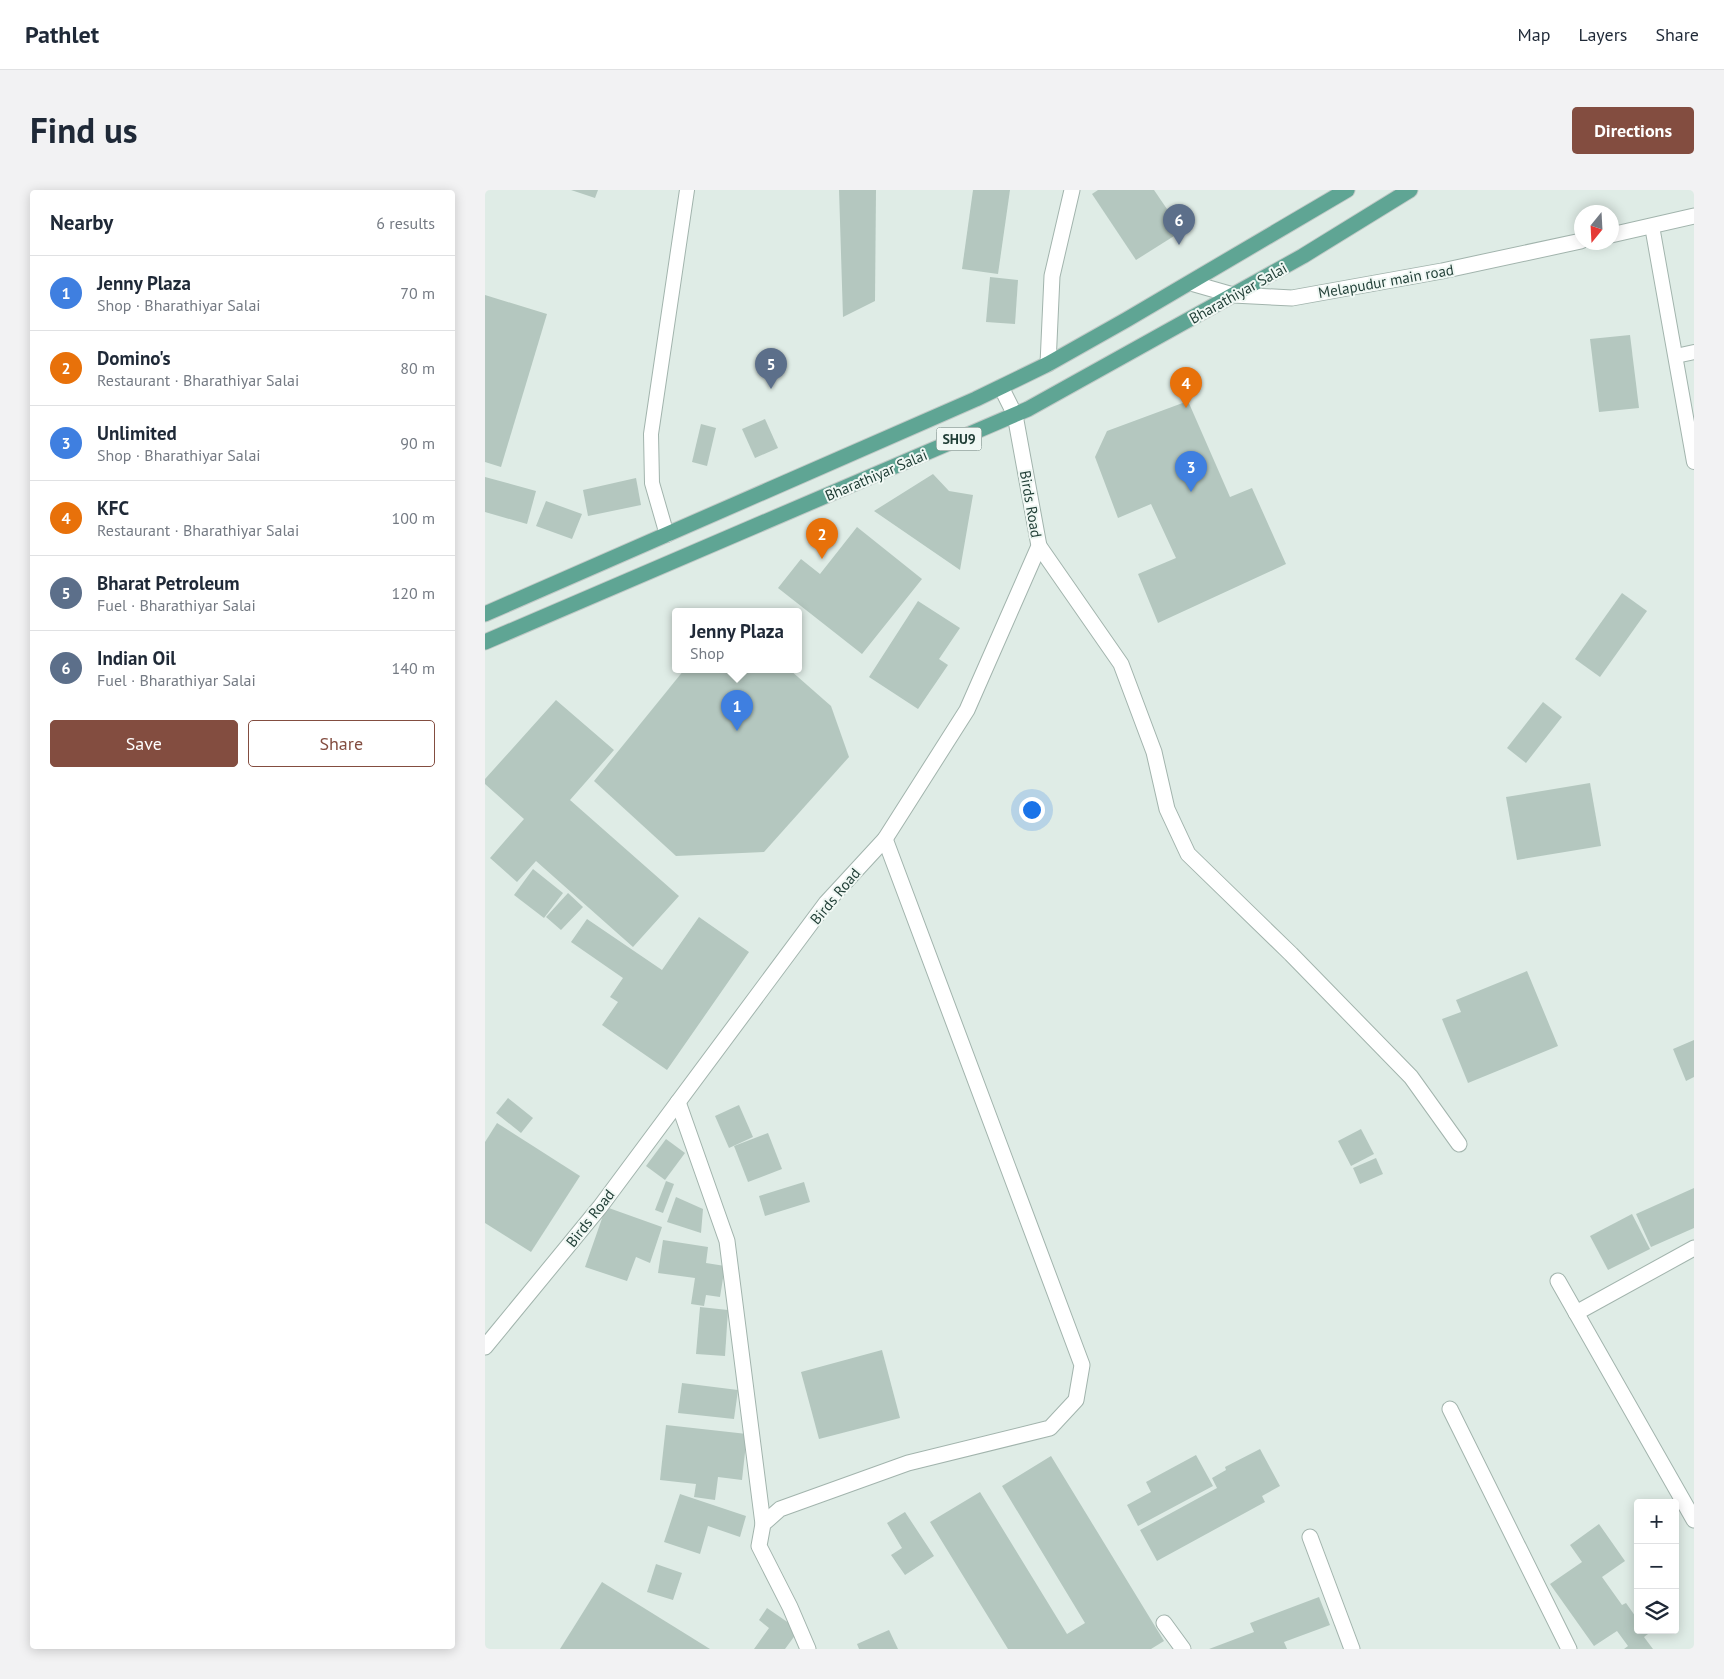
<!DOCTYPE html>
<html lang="en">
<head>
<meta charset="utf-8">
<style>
  :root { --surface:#fff; --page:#f2f2f3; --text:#1f2937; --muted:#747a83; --line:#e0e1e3; --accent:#834d40 }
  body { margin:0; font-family:"PT Sans",sans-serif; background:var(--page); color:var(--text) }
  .controls { position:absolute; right:15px; bottom:15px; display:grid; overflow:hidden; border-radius:5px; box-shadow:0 2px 12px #0003 }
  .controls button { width:45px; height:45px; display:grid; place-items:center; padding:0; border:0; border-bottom:1px solid var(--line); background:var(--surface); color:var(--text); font:25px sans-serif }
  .compass { position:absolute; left:1089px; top:15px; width:45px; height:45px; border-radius:50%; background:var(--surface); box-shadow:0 2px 12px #0003; rotate:198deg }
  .you { position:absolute; left:546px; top:619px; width:18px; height:18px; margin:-12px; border:4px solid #fff; border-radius:50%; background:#1a73e8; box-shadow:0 0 0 8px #1a73e833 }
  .badge { display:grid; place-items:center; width:32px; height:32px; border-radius:50%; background:var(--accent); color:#fff; font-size:16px; font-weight:700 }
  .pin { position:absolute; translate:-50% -41px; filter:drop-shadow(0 1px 2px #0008) }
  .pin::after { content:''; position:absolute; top:26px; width:18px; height:15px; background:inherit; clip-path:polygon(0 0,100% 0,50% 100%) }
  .popup { position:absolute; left:187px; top:418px; width:130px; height:65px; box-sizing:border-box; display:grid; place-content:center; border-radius:5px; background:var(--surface); filter:drop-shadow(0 1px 4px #0005); font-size:16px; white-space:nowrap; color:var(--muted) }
  .popup b { font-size:19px; color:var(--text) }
  .popup::after { content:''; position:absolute; left:50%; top:100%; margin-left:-10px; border:10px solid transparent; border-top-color:var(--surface) }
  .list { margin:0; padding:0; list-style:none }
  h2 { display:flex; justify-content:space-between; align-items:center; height:65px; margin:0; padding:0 20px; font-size:21px }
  h2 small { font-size:16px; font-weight:400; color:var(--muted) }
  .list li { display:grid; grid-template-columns:32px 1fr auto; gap:15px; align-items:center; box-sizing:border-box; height:75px; padding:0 20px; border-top:1px solid var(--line) }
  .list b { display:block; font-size:19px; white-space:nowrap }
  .list p { margin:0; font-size:16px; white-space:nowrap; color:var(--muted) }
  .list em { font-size:16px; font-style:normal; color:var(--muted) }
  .actions { display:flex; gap:10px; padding:15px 20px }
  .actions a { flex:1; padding:11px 0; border:1px solid var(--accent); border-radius:5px; text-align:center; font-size:18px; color:var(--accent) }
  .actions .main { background:var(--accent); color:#fff }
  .icon { flex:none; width:28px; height:28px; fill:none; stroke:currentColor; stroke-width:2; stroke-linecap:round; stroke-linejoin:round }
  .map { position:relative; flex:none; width:1209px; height:1459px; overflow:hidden; border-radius:5px }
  header { display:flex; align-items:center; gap:30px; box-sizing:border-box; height:70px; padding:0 25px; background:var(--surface); border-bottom:1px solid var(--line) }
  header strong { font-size:24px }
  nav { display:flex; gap:28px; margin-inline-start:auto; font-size:18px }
  .intro { display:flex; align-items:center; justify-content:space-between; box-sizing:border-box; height:120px; padding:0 30px }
  h1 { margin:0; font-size:35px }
  .button { padding:12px 22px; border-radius:5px; background:var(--accent); color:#fff; font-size:18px; font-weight:700 }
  main { display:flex; gap:30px; padding:0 30px }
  aside { flex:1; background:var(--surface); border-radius:5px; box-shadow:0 2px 12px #0003 }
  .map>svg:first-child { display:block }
  .building { fill:#b4c7bf }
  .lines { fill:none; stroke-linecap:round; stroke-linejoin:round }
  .service-casing { stroke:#a2b4ad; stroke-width:16 }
  .minor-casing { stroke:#a2b4ad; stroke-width:17 }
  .tertiary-casing { stroke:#a2b4ad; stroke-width:17 }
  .primary-casing { stroke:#c0c9c6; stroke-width:17 }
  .service { stroke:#fff; stroke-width:14 }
  .minor { stroke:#fff; stroke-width:15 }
  .tertiary { stroke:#fff; stroke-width:15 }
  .primary { stroke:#5fa594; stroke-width:15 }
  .labels { text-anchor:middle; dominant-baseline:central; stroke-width:4; stroke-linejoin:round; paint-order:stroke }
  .shield { fill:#f0f8f4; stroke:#5e756e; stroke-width:1 }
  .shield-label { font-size:14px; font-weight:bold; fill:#1f3d35 }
  .street-label { font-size:15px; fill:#1f3d35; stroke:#f0f8f4 }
</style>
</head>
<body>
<header>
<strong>Pathlet</strong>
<nav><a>Map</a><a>Layers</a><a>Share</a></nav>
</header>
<div class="intro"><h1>Find us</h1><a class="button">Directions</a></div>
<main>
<aside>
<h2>Nearby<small>6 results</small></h2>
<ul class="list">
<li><span class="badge" style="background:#3f7fe0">1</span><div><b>Jenny Plaza</b><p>Shop · Bharathiyar Salai</p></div><em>70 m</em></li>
<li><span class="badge" style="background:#e8710a">2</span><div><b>Domino's</b><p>Restaurant · Bharathiyar Salai</p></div><em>80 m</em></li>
<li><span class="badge" style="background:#3f7fe0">3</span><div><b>Unlimited</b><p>Shop · Bharathiyar Salai</p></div><em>90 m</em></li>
<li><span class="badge" style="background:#e8710a">4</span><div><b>KFC</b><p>Restaurant · Bharathiyar Salai</p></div><em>100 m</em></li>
<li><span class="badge" style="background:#5c6f8a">5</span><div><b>Bharat Petroleum</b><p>Fuel · Bharathiyar Salai</p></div><em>120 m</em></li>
<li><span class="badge" style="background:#5c6f8a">6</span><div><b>Indian Oil</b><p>Fuel · Bharathiyar Salai</p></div><em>140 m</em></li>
</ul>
<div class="actions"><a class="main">Save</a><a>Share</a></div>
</aside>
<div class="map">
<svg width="1209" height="1459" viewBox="0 0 1209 1459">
  <rect width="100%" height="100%" fill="#dfece6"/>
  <g class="building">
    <path d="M86,0h27l-3,8z"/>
    <path d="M354,0h37l-1,111 -32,16z"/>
    <path d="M488,0h37l-12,84 -36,-5z"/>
    <path d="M613,0h56l28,41 -46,29 -44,-66z"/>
    <path d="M505,87l28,3 -3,44 -29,-2z"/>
    <path d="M0,105l62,19 -46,153 -16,-5z"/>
    <path d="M1145,145l9,73 -40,4 -9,-73z"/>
    <path d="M703,211l42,96 22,-9 34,76 -128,59 -20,-49 38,-16 -25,-54 -33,14 -23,-61 12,-26z"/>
    <path d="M280,229l13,29 -23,10 -13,-29z"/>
    <path d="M216,234l15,4 -9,38 -15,-4z"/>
    <path d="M448,284l16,17 24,4 -13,75 -86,-59z"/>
    <path d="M0,287l51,14 -9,33 -42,-12z"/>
    <path d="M151,288l5,27 -53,11 -5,-26z"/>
    <path d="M61,311l36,13 -10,25 -36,-13z"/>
    <path d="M372,337l65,52 -60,75 -84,-66 23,-29 19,15z"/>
    <path d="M1137,403l25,18 -47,66 -25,-18z"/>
    <path d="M433,411l42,27 -21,31 9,6 -30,44 -49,-32z"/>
    <path d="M199,480h106l41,36 18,51 -85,95 -88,4 -82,-75z"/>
    <path d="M71,510l58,50 -44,50 109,96 -46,51 -97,-86 -19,21 -27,-24 34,-39 -39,-35v-5z"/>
    <path d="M1058,512l19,15 -36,46 -19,-15z"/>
    <path d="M1105,593l11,63 -84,14 -11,-63z"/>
    <path d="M48,679l30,24 -19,25 -30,-23z"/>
    <path d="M83,703l15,14 -22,23 -15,-13z"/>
    <path d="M214,727l50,35 -82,118 -65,-45 16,-23 -8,-5 13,-19 -52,-36 16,-23 75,51z"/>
    <path d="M1042,781l31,75 -90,37 -26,-64 19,-7 -5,-12z"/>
    <path d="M1209,850v37l-8,4 -13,-32z"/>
    <path d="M23,908l25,20 -12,15 -25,-20z"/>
    <path d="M254,915l14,32 -24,11 -14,-32z"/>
    <path d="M12,933l83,53 -49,76 -46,-29v-81z"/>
    <path d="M876,939l13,25 -23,12 -13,-25z"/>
    <path d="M283,943l14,36 -34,13 -14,-36z"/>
    <path d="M181,949l19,14 -20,27 -19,-14z"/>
    <path d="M891,968l7,16 -23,10 -7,-16z"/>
    <path d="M181,991l8,3 -11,29 -8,-3z"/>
    <path d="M319,992l6,20 -45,14 -6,-20z"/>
    <path d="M1209,998v40l-43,19 -15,-33z"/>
    <path d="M191,1007l27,12 -2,24 -34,-11z"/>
    <path d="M121,1017l56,20 -12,36 -14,-6 -9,24 -42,-14z"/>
    <path d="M1147,1024l18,35 -42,21 -18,-34z"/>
    <path d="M178,1050l45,7 -2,16 19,3 -5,31 -14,-2 -2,11 -13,-2 4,-26 -37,-5z"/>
    <path d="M215,1117l28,3 -3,46 -29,-2z"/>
    <path d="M397,1160l18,68 -81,21 -18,-67z"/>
    <path d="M197,1193l56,7 -4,29 -56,-6z"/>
    <path d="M181,1235l81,9 -5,46 -24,-3 -3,23 -21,-3 2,-13 -36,-4z"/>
    <path d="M775,1259l20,37 -18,10 3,6 -108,59 -17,-31 77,-42 -5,-10 14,-8 -1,-3z"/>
    <path d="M711,1265l17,31 -75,40 -11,-21 24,-13 -5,-10z"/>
    <path d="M566,1266l113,185 -13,8h-143l-78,-127 50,-30 87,142 18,-11 -83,-137z"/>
    <path d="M195,1304l66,22 -6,21 -32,-11 -8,28 -36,-12z"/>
    <path d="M420,1322l29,44 -29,19 -14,-20 11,-7 -15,-25z"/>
    <path d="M1114,1334l26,37 -23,16 20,28 4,-2 12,17v10h7l3,4 -4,3 9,12h-29l4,-3 -11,-15 -23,15 -44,-62 32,-22 -12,-17z"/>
    <path d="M171,1374l26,9 -9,27 -26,-8z"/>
    <path d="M117,1392l108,67h-150z"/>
    <path d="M834,1407l11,28 -46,17 3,7h-78l45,-17 -4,-9z"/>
    <path d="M282,1418l32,22 -14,19h-31l15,-21 -10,-8z"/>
    <path d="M404,1440l9,19h-39l-2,-5z"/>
  </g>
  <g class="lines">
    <defs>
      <g id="service">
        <path d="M1167,36l42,236"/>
        <path d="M1191,166l18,-4"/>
        <path d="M182,345l-15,-52 -1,-49 36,-244"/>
      </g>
      <g id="minor">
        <path d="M563,174l4,-88 20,-86"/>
        <path d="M554,356l82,118 33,88 13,57 21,45 103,100 120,123 48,67"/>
        <path d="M193,912l49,139 36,283"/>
        <path d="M1073,1091l136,239"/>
        <path d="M1091,1123l118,-65"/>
        <path d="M0,1157l115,-140 226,-304 59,-64 82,-129 72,-164 -24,-131 -14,-28"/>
        <path d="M965,1219l119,240"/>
        <path d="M825,1347l42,112"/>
        <path d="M679,1433l19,26"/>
        <path d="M323,1459l-18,-42 -31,-61 4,-22 17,-15 128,-46 142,-35 26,-28 6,-35 -197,-526"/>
      </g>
      <g id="tertiary">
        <path d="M1126,45l83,-19"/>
        <path d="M706,93l42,12 59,3 150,-27 139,-30"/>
      </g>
      <g id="primary">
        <path d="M0,424l491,-215 72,-35 78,-44 221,-130"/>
        <path d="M0,452l543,-233 275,-153 107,-66"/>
      </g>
    </defs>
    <use href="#service" class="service-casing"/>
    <use href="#minor" class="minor-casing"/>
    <use href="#tertiary" class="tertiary-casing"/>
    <use href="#primary" class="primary-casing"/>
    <use href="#service" class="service"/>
    <use href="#minor" class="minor"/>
    <use href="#tertiary" class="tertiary"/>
    <use href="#primary" class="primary"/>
  </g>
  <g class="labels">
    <rect class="shield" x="451.5" y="237.5" width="45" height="23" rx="4"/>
    <g class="shield-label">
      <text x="474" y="249">SHU9</text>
    </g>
    <g class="street-label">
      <text transform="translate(901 91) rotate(-10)">Melapudur main road</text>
      <text transform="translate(753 103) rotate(-29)">Bharathiyar Salai</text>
      <text transform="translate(391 285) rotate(-23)">Bharathiyar Salai</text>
      <text transform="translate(546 314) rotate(80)">Birds Road</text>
      <text transform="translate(350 706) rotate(-50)">Birds Road</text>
      <text transform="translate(105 1028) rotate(-52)">Birds Road</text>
    </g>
  </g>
</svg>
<div class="controls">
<button>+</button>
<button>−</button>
<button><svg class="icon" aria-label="layers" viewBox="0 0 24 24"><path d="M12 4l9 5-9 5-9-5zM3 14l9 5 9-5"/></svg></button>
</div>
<svg class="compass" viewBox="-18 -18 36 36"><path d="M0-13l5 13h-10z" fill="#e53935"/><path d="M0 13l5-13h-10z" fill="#747a83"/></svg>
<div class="you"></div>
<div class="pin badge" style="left:252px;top:541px;background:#3f7fe0">1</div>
<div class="popup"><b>Jenny Plaza</b>Shop</div>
<div class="pin badge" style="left:337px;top:369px;background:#e8710a">2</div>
<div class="pin badge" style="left:706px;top:302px;background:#3f7fe0">3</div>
<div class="pin badge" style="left:701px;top:218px;background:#e8710a">4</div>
<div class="pin badge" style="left:286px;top:199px;background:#5c6f8a">5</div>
<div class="pin badge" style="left:694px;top:55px;background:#5c6f8a">6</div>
</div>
</main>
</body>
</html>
